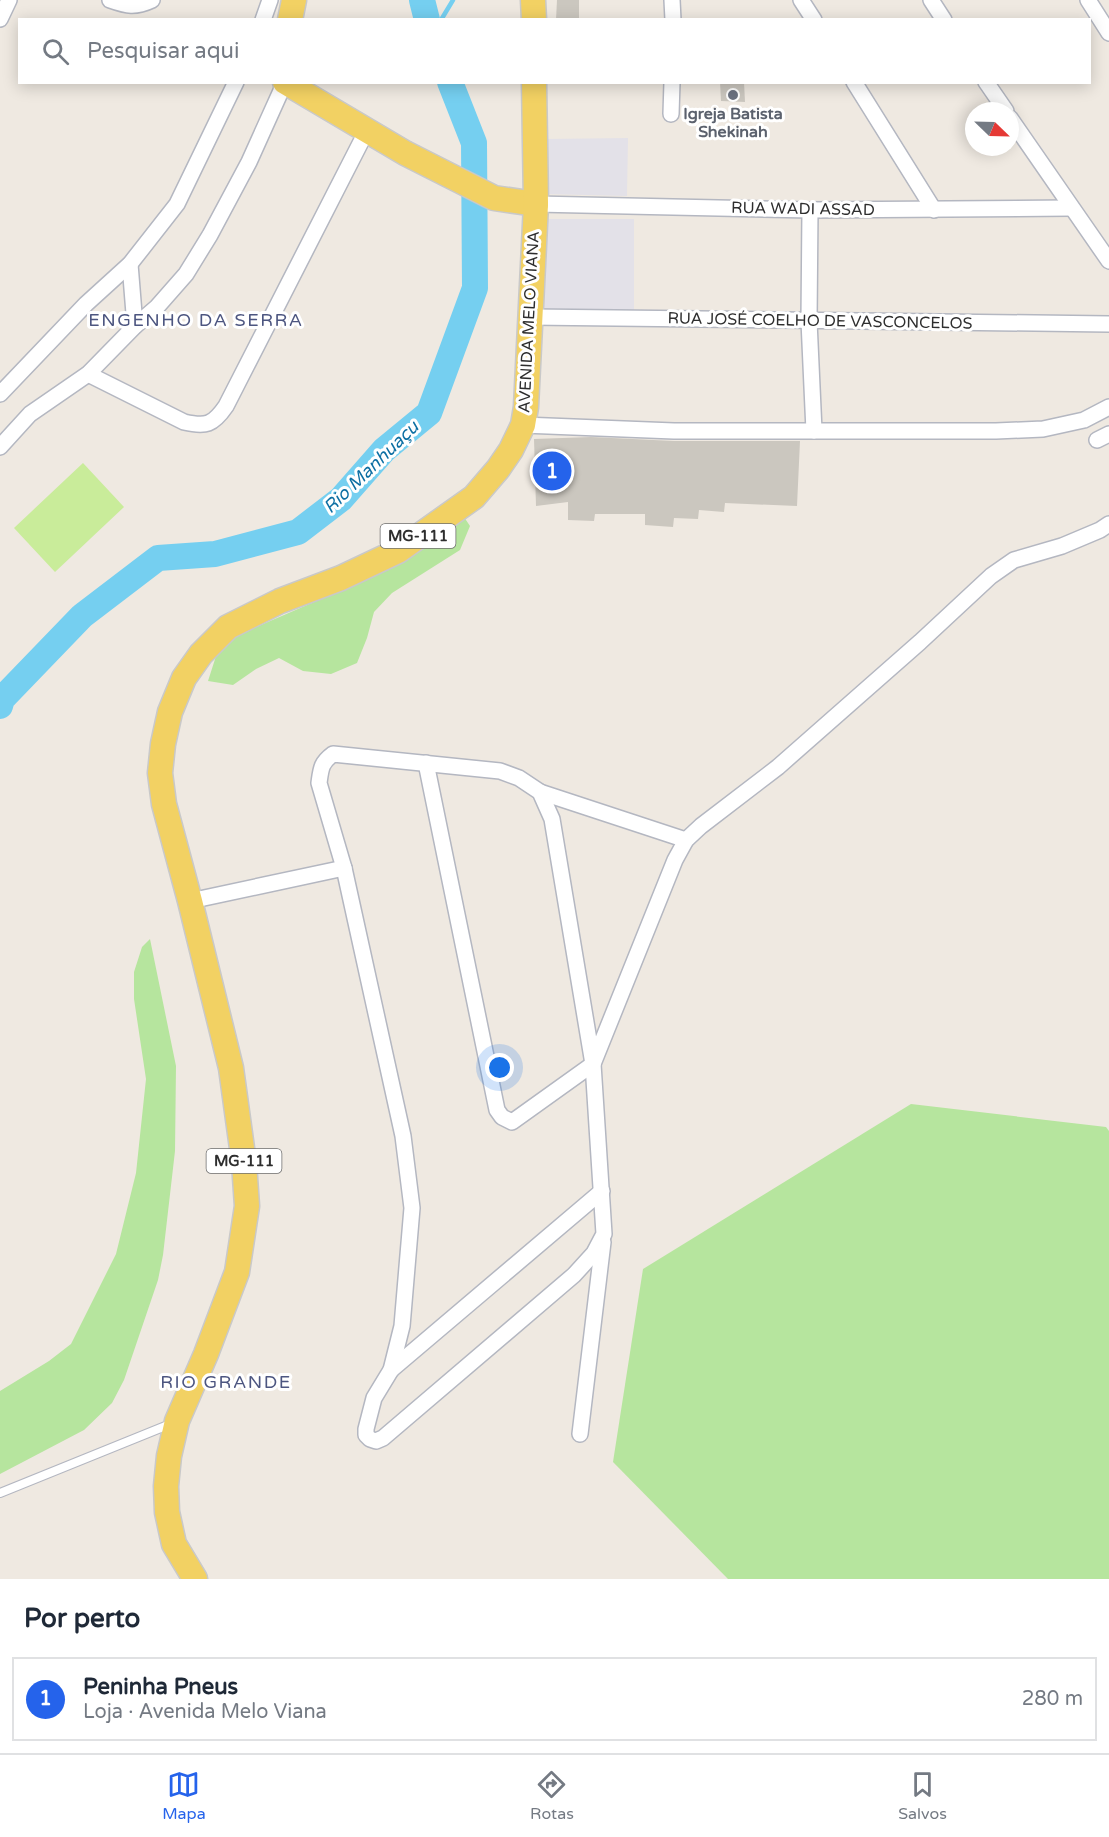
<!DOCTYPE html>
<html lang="pt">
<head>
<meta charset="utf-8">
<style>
  :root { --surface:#fff; --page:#f2f2f3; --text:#1f2937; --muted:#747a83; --line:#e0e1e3; --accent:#2563eb }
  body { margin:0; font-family:"Varela Round",sans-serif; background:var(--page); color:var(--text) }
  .compass { position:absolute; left:965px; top:102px; width:54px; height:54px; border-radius:50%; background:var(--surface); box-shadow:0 3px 15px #0003; rotate:113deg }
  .you { position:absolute; left:500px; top:1068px; width:21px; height:21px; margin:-15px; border:4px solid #fff; border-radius:50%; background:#1a73e8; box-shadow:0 0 0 9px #1a73e833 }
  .badge { display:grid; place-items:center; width:39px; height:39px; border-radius:50%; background:var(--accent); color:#fff; font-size:20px; font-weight:700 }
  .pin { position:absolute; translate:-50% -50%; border:3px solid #fff; box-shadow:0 2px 6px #0006 }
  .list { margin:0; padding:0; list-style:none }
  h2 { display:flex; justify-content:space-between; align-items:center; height:78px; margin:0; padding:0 24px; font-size:26px }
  h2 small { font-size:20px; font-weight:400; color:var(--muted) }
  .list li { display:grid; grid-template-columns:39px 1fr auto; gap:18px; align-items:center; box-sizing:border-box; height:84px; margin:0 12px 12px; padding:0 12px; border:2px solid var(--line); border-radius:0px }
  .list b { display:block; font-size:22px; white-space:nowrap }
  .list p { margin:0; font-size:20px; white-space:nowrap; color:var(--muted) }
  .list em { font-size:20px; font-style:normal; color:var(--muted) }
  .icon { flex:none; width:33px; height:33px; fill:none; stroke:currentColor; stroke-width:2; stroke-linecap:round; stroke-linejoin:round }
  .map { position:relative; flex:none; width:1109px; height:1579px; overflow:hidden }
  .search { position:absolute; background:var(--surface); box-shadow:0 3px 15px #0003; left:18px; right:18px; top:18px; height:66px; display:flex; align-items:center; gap:15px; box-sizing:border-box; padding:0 21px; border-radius:0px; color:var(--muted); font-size:22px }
  .sheet { height:174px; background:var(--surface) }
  nav { display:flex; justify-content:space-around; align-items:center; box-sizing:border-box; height:84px; border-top:2px solid var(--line); background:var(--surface); font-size:16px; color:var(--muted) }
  nav a { display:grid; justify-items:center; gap:3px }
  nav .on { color:var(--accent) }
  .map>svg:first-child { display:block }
  .industrial { fill:#e3e1e8 }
  .green { fill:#b6e59e }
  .pitch { fill:#c9ec9a }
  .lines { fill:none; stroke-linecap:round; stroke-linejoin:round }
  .stream { stroke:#75cff0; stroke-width:4.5 }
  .river { stroke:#75cff0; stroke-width:26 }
  .building { fill:#cbc7bf }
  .service-casing { stroke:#b4b7c1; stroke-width:10 }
  .minor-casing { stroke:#b4b7c1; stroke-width:18 }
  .primary-casing { stroke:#c9c9c9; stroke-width:27 }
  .service { stroke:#fff; stroke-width:8 }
  .minor { stroke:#fff; stroke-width:15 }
  .primary { stroke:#f2d163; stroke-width:24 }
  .worship-dot { fill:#6b7280; stroke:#fff; stroke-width:2 }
  .labels { text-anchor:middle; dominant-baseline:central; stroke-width:6; stroke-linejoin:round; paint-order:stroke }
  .shield { fill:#fff; stroke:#6d6d6d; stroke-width:1.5 }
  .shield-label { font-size:15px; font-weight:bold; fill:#2e2e2e }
  .worship-label { font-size:16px; font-weight:bold; fill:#5b616d; stroke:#fff }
  .street-label { font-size:16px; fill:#2e2e2e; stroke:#fff }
  .neighbourhood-label { font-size:18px; letter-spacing:1.5px; fill:#4d5680; stroke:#fff }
  .water-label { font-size:18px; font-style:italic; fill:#0d6fa3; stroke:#fff }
</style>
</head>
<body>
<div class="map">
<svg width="1109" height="1579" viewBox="0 0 1109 1579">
  <rect width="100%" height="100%" fill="#efe9e1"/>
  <g class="industrial">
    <path d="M628,138l-1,58 -83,-2 1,-55z"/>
    <path d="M542,219h92v91h-99z"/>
  </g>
  <g class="green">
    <path d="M464,517l6,9 -10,24 -68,43 -18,19 -7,26 -10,25 -26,11 -28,-3 -24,-13 -23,11 -23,16 -25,-4 9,-28 21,-18 113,-49z"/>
    <path d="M150,939l26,127 -1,85 -12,104 -5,25 -34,100 -12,23 -28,27 -84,44v-83l49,-30 22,-17 45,-90 20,-81 10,-94 -12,-80v-27l8,-25z"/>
    <path d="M911,1104l195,23 3,4v448h-381l-115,-117 30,-193z"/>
  </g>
  <path class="pitch" d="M83,463l41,44 -69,65 -41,-44z"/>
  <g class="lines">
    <path class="stream" d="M441,20l12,-20"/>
    <g class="river">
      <path d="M422,0l5,20"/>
      <path d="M0,706l2,-7 80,-83 76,-58 57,-4 83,-22 43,-33 43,-49 45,-37 46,-125 -1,-145 -24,-61"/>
    </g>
  </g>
  <g class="building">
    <path d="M557,0h22v20h-23z"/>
    <path d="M720,82h24l1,20 -24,-1z"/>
    <path d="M591,437l83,4h126l-3,65 -72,-3 -1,9 -25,-2 -1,9 -24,-1 -1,9 -28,-2v-11h-50l-1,7 -26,-1v-18l-32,4 -2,-67z"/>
  </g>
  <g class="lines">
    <defs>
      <path id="service" d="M0,1493l173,-70"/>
      <g id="minor">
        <path d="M110,0c17,6 25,8 42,0"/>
        <path d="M672,0l1,20"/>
        <path d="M801,0l13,20"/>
        <path d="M931,0l13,20"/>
        <path d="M1088,0l21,33"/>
        <path d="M0,19l9,-19"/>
        <path d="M263,20l7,-20"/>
        <path d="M854,82l80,128"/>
        <path d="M986,82l20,29"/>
        <path d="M671,114l1,-32"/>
        <path d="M1010,118l99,143"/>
        <path d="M536,204l274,6 261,-2"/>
        <path d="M810,210l-1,111 5,110"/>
        <path d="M130,264l5,62"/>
        <path d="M531,317l578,7"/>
        <path d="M88,374l96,48c22,5 29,3 42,-16l140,-274"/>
        <path d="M0,394l86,-90 44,-40 47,-60 59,-122"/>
        <path d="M523,425l151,6h322l47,-2 41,-9 25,-13"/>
        <path d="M1097,440l12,-6"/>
        <path d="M0,447l30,-33 58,-40 47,-48 22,-19 29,-33 24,-39 39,-73 36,-80"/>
        <path d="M333,754l167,17 19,7 21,14 12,27 41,245 11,170 -10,19 -20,22 -191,163 -7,3 -6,-2 -4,-4v-6l8,-31 17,-28 11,-44 10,-118 -9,-72 -59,-268 -25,-85c2,-15 2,-20 14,-29z"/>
        <path d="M426,763l71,347 5,7 10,5 81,-58 82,-204 11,-20 15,-14 77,-59 142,-125 71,-66 23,-16 48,-14 38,-16 9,-6"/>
        <path d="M540,792l146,48"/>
        <path d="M190,901l154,-33"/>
        <path d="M391,1370l211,-179"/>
        <path d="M580,1434l23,-192"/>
      </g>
      <g id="primary">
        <path d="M533,0l1,20"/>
        <path d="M290,20l4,-20"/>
        <path d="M285,82l120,71 89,45 42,6"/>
        <path d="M195,1579l-21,-35 -7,-32 -1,-26 3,-30 8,-35 29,-67 31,-82 10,-66 -3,-43 -13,-95 -41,-167 -26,-97 -4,-31 3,-29 7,-32 14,-34 17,-24 27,-27 52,-26 61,-23 57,-27 76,-54 24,-28 13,-19 12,-25 3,-18 10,-203 -2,-122"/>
      </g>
    </defs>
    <use href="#service" class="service-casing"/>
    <use href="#minor" class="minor-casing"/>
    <use href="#primary" class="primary-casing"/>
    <use href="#service" class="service"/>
    <use href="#minor" class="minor"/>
    <use href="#primary" class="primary"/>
  </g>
  <circle class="worship-dot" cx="733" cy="95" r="6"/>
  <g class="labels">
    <g class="shield">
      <rect x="380.5" y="524" width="75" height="24" rx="4.5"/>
      <rect x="206.5" y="1149" width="75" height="24" rx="4.5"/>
    </g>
    <g class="shield-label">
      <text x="418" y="536">MG-111</text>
      <text x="244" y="1161">MG-111</text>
    </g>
    <g class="worship-label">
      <text x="733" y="114">Igreja Batista<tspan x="733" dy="18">Shekinah</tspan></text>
    </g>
    <g class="street-label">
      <text transform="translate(803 209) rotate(1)">RUA WADI ASSAD</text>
      <text transform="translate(820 321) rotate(1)">RUA JOSÉ COELHO DE VASCONCELOS</text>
      <text transform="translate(529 322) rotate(-87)">AVENIDA MELO VIANA</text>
    </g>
    <g class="neighbourhood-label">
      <text x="196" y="320">ENGENHO DA SERRA</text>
      <text x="226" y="1382">RIO GRANDE</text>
    </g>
    <g class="water-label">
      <text transform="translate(371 467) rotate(-44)">Rio Manhuaçu</text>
    </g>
  </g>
</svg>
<svg class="compass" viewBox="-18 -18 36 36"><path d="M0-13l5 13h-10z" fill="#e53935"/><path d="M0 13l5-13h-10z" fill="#747a83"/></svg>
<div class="you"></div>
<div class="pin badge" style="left:552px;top:471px">1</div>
<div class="search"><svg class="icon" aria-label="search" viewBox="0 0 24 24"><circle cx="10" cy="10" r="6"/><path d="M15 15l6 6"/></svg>Pesquisar aqui</div>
</div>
<section class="sheet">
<h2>Por perto<small></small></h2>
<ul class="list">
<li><span class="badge">1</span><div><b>Peninha Pneus</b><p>Loja · Avenida Melo Viana</p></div><em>280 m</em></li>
</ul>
</section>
<nav>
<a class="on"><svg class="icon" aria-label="map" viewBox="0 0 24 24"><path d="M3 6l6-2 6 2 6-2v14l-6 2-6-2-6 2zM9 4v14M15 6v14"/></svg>Mapa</a>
<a><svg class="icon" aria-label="directions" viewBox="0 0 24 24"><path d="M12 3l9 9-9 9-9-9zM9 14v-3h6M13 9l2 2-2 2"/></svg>Rotas</a>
<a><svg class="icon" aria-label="saved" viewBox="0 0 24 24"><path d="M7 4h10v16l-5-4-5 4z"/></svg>Salvos</a>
</nav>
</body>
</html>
